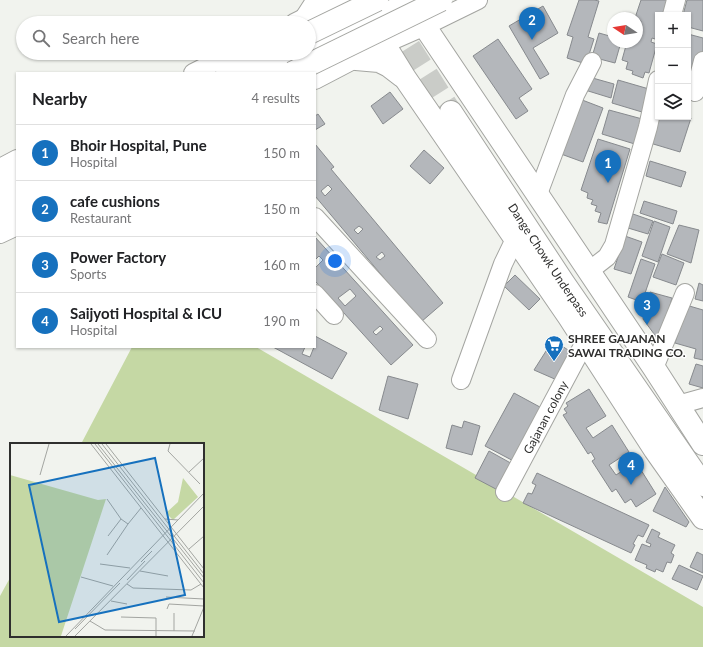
<!DOCTYPE html>
<html lang="en">
<head>
<meta charset="utf-8">
<style>
  :root { --surface:#fff; --page:#f2f2f2; --text:#202124; --muted:#757577; --line:#e0e0e0; --accent:#1671be }
  body { margin:0; font-family:Lato,sans-serif; background:var(--page); color:var(--text) }
  .controls { position:absolute; right:12px; top:12px; display:grid; overflow:hidden; border-radius:0px; box-shadow:0 1px 3px #0004 }
  .controls button { width:36px; height:36px; display:grid; place-items:center; padding:0; border:0; border-bottom:1px solid var(--line); background:var(--surface); color:var(--text); font:20px sans-serif }
  .compass { position:absolute; left:607px; top:12px; width:36px; height:36px; border-radius:50%; background:var(--surface); box-shadow:0 1px 3px #0004; rotate:282deg }
  .you { position:absolute; left:335px; top:261px; width:14px; height:14px; margin:-10px; border:3px solid #fff; border-radius:50%; background:#1a73e8; box-shadow:0 0 0 6px #1a73e833 }
  .badge { display:grid; place-items:center; width:26px; height:26px; border-radius:50%; background:var(--accent); color:#fff; font-size:13px; font-weight:700 }
  .pin { position:absolute; translate:-50% -33px; filter:drop-shadow(0 1px 2px #0008) }
  .pin::after { content:''; position:absolute; top:21px; width:14px; height:12px; background:inherit; clip-path:polygon(0 0,100% 0,50% 100%) }
  .list { margin:0; padding:0; list-style:none }
  h2 { display:flex; justify-content:space-between; align-items:center; height:52px; margin:0; padding:0 16px; font-size:17px }
  h2 small { font-size:13px; font-weight:400; color:var(--muted) }
  .list li { display:grid; grid-template-columns:26px 1fr auto; gap:12px; align-items:center; box-sizing:border-box; height:56px; padding:0 16px; border-top:1px solid var(--line) }
  .list b { display:block; font-size:15px; white-space:nowrap }
  .list p { margin:0; font-size:13px; white-space:nowrap; color:var(--muted) }
  .list em { font-size:13px; font-style:normal; color:var(--muted) }
  .icon { flex:none; width:22px; height:22px; fill:none; stroke:currentColor; stroke-width:2; stroke-linecap:round; stroke-linejoin:round }
  .map { position:relative; flex:none; width:703px; height:647px; overflow:hidden }
  .search { position:absolute; background:var(--surface); box-shadow:0 1px 3px #0004; left:16px; top:16px; width:300px; height:44px; display:flex; align-items:center; gap:10px; box-sizing:border-box; padding:0 14px; border-radius:22px; color:var(--muted); font-size:15px }
  .panel { position:absolute; background:var(--surface); box-shadow:0 1px 3px #0004; left:16px; top:72px; width:300px; height:276px; border-radius:0px }
  .map>svg:first-child { display:block }
  .green { fill:#c5d8a4 }
  .building { fill:#b4b7bb; stroke:#878a8e; fill-rule:evenodd }
  .lines { fill:none; stroke-linecap:round; stroke-linejoin:round }
  .major-tunnel { stroke:#caccc8; stroke-width:22; stroke-dasharray:22 11; stroke-linecap:butt }
  .minor-casing { stroke:#a4a5a1; stroke-width:20 }
  .major-casing { stroke:#a4a5a1; stroke-width:24 }
  .minor { stroke:#fff; stroke-width:18 }
  .major { stroke:#fff; stroke-width:22 }
  .major-bridge-casing { stroke:#a4a5a1; stroke-width:24; stroke-linecap:butt }
  .major-bridge { stroke:#fff; stroke-width:22 }
  .labels { text-anchor:middle; dominant-baseline:central; stroke-width:3; stroke-linejoin:round; paint-order:stroke }
  .street-label { font-size:12px; fill:#2f2f2e; stroke:#fff }
  .poi-label { font-size:12px; font-weight:bold; fill:#2f2f2e; stroke:#fff; text-anchor:start }
  .inset-road { fill:none; stroke:#a3a5a1; stroke-width:1 }
  .view { fill:#1671be; fill-opacity:0.15; stroke:#1671be; stroke-width:2 }
  .inset-edge { fill:none; stroke:#2f2f2e; stroke-width:2 }
</style>
</head>
<body>
<div class="map">
<svg width="703" height="647" viewBox="0 0 703 647">
  <rect width="100%" height="100%" fill="#f1f3ee"/>
  <path class="green" d="M132,347h124l447,260v40h-703v-51l11,-20v60h192v-192h-122z"/>
  <g class="building">
    <path d="M579,0h15l5,1 -11,36 6,2 -8,25 -19,-6 6,-21 -6,-2z"/>
    <path d="M641,0h30l-4,15h-9v25l-6,-2 -1,4 6,2 -8,29 -4,-1 -2,6 -11,-4 1,-3 -7,-2 2,-7 -6,-2 5,-18h10v-7l4,-14 -6,-3z"/>
    <path d="M687,0h16v31l-15,-4v-12h-5z"/>
    <path d="M543,6l15,27 -25,15 16,26 -9,5 -31,-53z"/>
    <path d="M599,33l14,4v5h8l-6,21 -23,-6z"/>
    <path d="M688,34l15,4v17l-12,44 -3,-1z"/>
    <path d="M498,39l34,50 -13,9 9,13 -12,8 -43,-63z"/>
    <path d="M589,77l25,7 -3,14 -26,-8z"/>
    <path d="M618,80l31,9 -7,23 -30,-9z"/>
    <path d="M390,92l13,17 -20,15 -12,-18z"/>
    <path d="M577,98l26,10 -20,54 -22,-8z"/>
    <path d="M609,110l37,10 -8,25 -36,-11z"/>
    <path d="M318,114l7,10 -10,6v-14z"/>
    <path d="M658,117h29l4,1 -11,34 -30,-9z"/>
    <path d="M598,139l32,10 -23,75 -9,-2 3,-9 -6,-2 2,-5 -6,-2 2,-4 -6,-2 1,-5 -7,-3z"/>
    <path d="M315,144l19,23 -3,2 112,134 -22,19 -106,-126zM328,185l4,4 -7,7 -4,-5zM359,226l4,3 -5,5 -4,-4zM382,252l3,4 -5,4 -4,-3z"/>
    <path d="M424,150l20,18 -14,16 -20,-18z"/>
    <path d="M650,161l36,11 -5,15 -35,-11z"/>
    <path d="M644,201l33,10 -4,13 -33,-11z"/>
    <path d="M633,214l20,7 -5,13 -20,-6z"/>
    <path d="M654,221l16,6 -12,35 -16,-6z"/>
    <path d="M679,225l20,5 -8,33 -24,-9z"/>
    <path d="M625,236l17,6 -11,32 -17,-5z"/>
    <path d="M315,237l98,108 -22,20 -76,-84v-13l8,-8 -4,-4 -4,4zM350,289l6,7 -11,10 -7,-8zM380,326l3,3 -7,6 -3,-3z"/>
    <path d="M662,254l22,9 -8,22 -23,-8z"/>
    <path d="M641,259l14,5 -13,38 -14,-5z"/>
    <path d="M515,275l25,24 -11,11 -25,-24z"/>
    <path d="M699,283l4,2v16l-8,-2z"/>
    <path d="M650,292l22,6 -12,44 -17,-23z"/>
    <path d="M686,305l17,5v50l-9,-2 2,-9 -21,-6z"/>
    <path d="M315,336l32,17 -15,26 -59,-32h32l-3,7 8,3 4,-10h1z"/>
    <path d="M553,340l21,14 -17,26 -23,-10z"/>
    <path d="M696,364l7,2v22l-14,-4z"/>
    <path d="M388,376l30,8 -10,35 -29,-9z"/>
    <path d="M589,389l17,27 -20,12 7,10 19,-13 17,27 -20,13 7,10 20,-13 20,32 -20,13 -5,-8 -6,4 -9,-14 -4,3 -20,-31 3,-2 -4,-7 -3,2 -25,-39 4,-2 -3,-4 4,-3 -2,-3z"/>
    <path d="M514,393l37,20 -28,53 -38,-20z"/>
    <path d="M464,421l16,5 -8,29 -26,-7 6,-23 10,3z"/>
    <path d="M489,451l36,20 -14,26 -36,-19z"/>
    <path d="M537,473l112,52 -6,12 -5,-2 -5,9 2,1 -4,8 -108,-50 5,-10 4,1 4,-9 -4,-2z"/>
    <path d="M665,487l24,35 -3,5 -33,-16z"/>
    <path d="M652,529l8,4 -2,4 17,8 -4,8 3,2 -3,8 -4,-1 -4,10 -7,-3 -1,3 -9,-4 1,-3 -12,-5 7,-16 8,3 1,-3 -5,-2z"/>
    <path d="M697,552l6,3v18l-13,-6z"/>
    <path d="M679,565l24,11 -6,14 -25,-11z"/>
  </g>
  <g class="lines">
    <path class="major-tunnel" d="M392,19l59,93"/>
    <defs>
      <g id="minor">
        <path d="M672,15l4,-15"/>
        <path d="M294,23l46,-23"/>
        <path d="M309,50l101,-50"/>
        <path d="M193,73l40,-20"/>
        <path d="M261,73l41,-20"/>
        <path d="M315,80l69,-36 41,-18 53,-26"/>
        <path d="M695,92l8,-31"/>
        <path d="M0,168l17,-9"/>
        <path d="M538,194l37,-99 17,-33"/>
        <path d="M0,201l17,-8"/>
        <path d="M315,217l112,122"/>
        <path d="M0,234l17,-8"/>
        <path d="M589,271l18,-14 7,-12 34,-118 10,-47"/>
        <path d="M315,294l19,21"/>
        <path d="M654,368l31,-75"/>
        <path d="M461,380l42,-116 12,-25"/>
        <path d="M678,405l25,-7"/>
        <path id="s1" d="M505,492l80,-150"/>
      </g>
      <g id="major">
        <path d="M354,0l30,44 21,34 164,239 86,133 48,68"/>
        <path d="M407,0l247,368 49,76"/>
        <path d="M307,17l11,-17"/>
        <path d="M356,59l23,2 10,5 13,10"/>
        <path d="M227,73l41,-20"/>
        <path id="s2" d="M451,112l112,170 140,203"/>
        <path d="M0,184l17,-8"/>
        <path d="M0,216l17,-9"/>
      </g>
    </defs>
    <use href="#minor" class="minor-casing"/>
    <use href="#major" class="major-casing"/>
    <use href="#minor" class="minor"/>
    <use href="#major" class="major"/>
    <defs>
      <g id="major-bridge">
        <path d="M309,33l68,-33"/>
        <path d="M292,73l149,-73"/>
      </g>
    </defs>
    <use href="#major-bridge" class="major-bridge-casing"/>
    <use href="#major-bridge" class="major-bridge"/>
  </g>
  <defs>
    <symbol id="supermarket-pin" viewBox="-11 -11 22 30"><path d="M0 17L-7.5 6A9.5 9.5 0 1 1 7.5 6Z" fill="#1671be" stroke="#fff"/><path d="M-6-5.5h2.5l.6 2H6L4.5 2H-2.5L-4.4-4H-6ZM-1.5 3.2a1.3 1.3 0 1 0 .1 0ZM3 3.2a1.3 1.3 0 1 0 .1 0Z" fill="#fff"/></symbol>
  </defs>
  <g fill-rule="evenodd">
    <use href="#supermarket-pin" x="543" y="334" width="22" height="30"/>
  </g>
  <g class="labels">
    <g class="street-label">
      <text stroke="none"><textPath href="#s2" startOffset="177">Dange Chowk Underpass</textPath></text>
      <text stroke="none"><textPath href="#s1" startOffset="85">Gajanan colony</textPath></text>
    </g>
    <g class="poi-label">
      <text x="568" y="338">SHREE GAJANAN<tspan x="568" dy="14">SAWAI TRADING CO.</tspan></text>
    </g>
  </g>
  <g transform="translate(10 443)">
    <rect width="194" height="194" fill="#f1f3ee"/>
    <path d="M0,32l88,25 8,-1 -45,137h-51zM173,35l15,19 -25,23 -7,-7 12,-11z" fill="#c5d8a4"/>
    <path class="inset-road" d="M81,1l113,144M85,1l109,139M88,1l106,134M92,1l102,130M96,1l98,125M160,1l-2,7 32,33M179,29l15,-14M30,32l9,-31M97,56l14,20M155,76l13,1M98,93l13,-17 7,5 13,-16M179,106l15,-13M97,112l21,-31M131,119l11,-11M90,121l30,4M130,128l28,5M71,134l32,9M117,137l18,-19M117,141l6,4 58,2 10,-6M156,154l38,2M101,158l16,3M157,166l2,-5 35,2M164,170v18M111,174l35,1v18M80,178l15,9 90,1M65,186l45,-46M56,193l138,-143M65,193l129,-130M182,193l12,-29"/>
    <path class="view" d="M145,15l30,137 -126,27 -30,-137z"/>
    <rect width="194" height="194" class="inset-edge"/>
  </g>
</svg>
<div class="controls">
<button>+</button>
<button>−</button>
<button><svg class="icon" aria-label="layers" viewBox="0 0 24 24"><path d="M12 4l9 5-9 5-9-5zM3 14l9 5 9-5"/></svg></button>
</div>
<svg class="compass" viewBox="-18 -18 36 36"><path d="M0-13l5 13h-10z" fill="#e53935"/><path d="M0 13l5-13h-10z" fill="#757577"/></svg>
<div class="you"></div>
<div class="pin badge" style="left:608px;top:183px">1</div>
<div class="pin badge" style="left:532px;top:40px">2</div>
<div class="pin badge" style="left:647px;top:325px">3</div>
<div class="pin badge" style="left:631px;top:485px">4</div>
<div class="search"><svg class="icon" aria-label="search" viewBox="0 0 24 24"><circle cx="10" cy="10" r="6"/><path d="M15 15l6 6"/></svg>Search here</div>
<section class="panel">
<h2>Nearby<small>4 results</small></h2>
<ul class="list">
<li><span class="badge">1</span><div><b>Bhoir Hospital, Pune</b><p>Hospital</p></div><em>150 m</em></li>
<li><span class="badge">2</span><div><b>cafe cushions</b><p>Restaurant</p></div><em>150 m</em></li>
<li><span class="badge">3</span><div><b>Power Factory</b><p>Sports</p></div><em>160 m</em></li>
<li><span class="badge">4</span><div><b>Saijyoti Hospital &amp; ICU</b><p>Hospital</p></div><em>190 m</em></li>
</ul>
</section>
</div>
</body>
</html>
